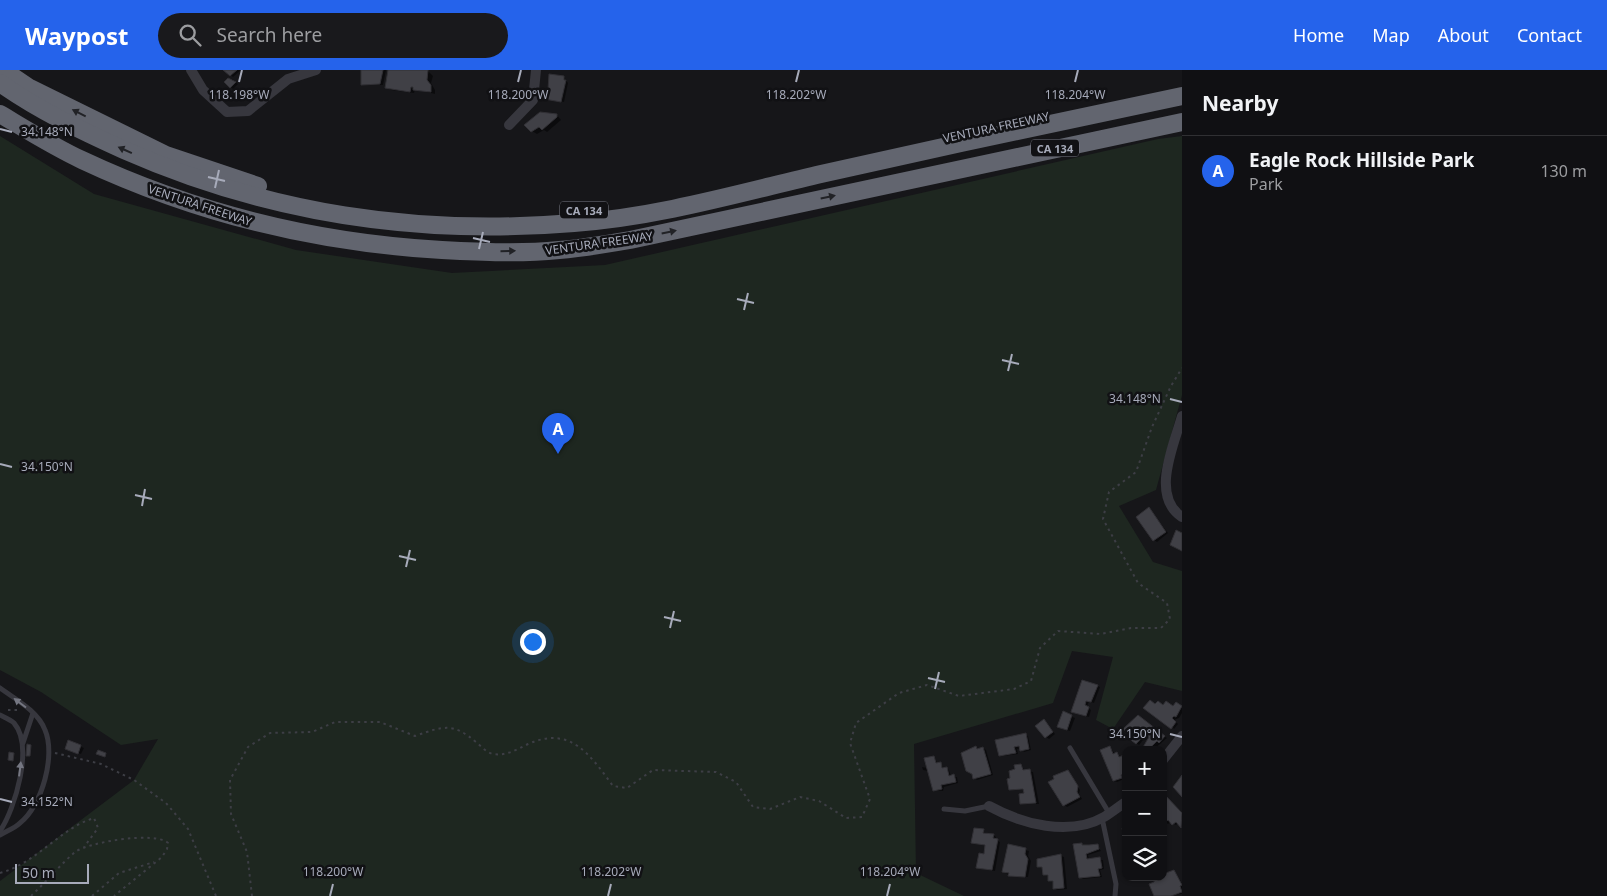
<!DOCTYPE html>
<html lang="en">
<head>
<meta charset="utf-8">
<style>
  :root { --surface:#101013; --page:#19191c; --text:#f1f3f6; --muted:#9c9da0; --line:#303033; --accent:#2563eb }
  body { margin:0; font-family:"Noto Sans",sans-serif; background:var(--page); color:var(--text) }
  .controls { position:absolute; right:15px; bottom:15px; display:grid; overflow:hidden; border-radius:10px; box-shadow:0 1px 4px #0004 }
  .controls button { width:45px; height:45px; display:grid; place-items:center; padding:0; border:0; border-bottom:1px solid var(--line); background:var(--surface); color:var(--text); font:25px sans-serif }
  .scale { position:absolute; left:15px; bottom:12px; width:74px; box-sizing:border-box; padding-left:5px; border:2px solid #a7abba; border-top:0; font-size:14px; line-height:18px; white-space:nowrap; color:#a7abba; -webkit-text-stroke:4px #111114; paint-order:stroke }
  .you { position:absolute; left:532px; top:571px; width:18px; height:18px; margin:-12px; border:4px solid #fff; border-radius:50%; background:#1a73e8; box-shadow:0 0 0 8px #1a73e833 }
  .badge { display:grid; place-items:center; width:32px; height:32px; border-radius:50%; background:var(--accent); color:#fff; font-size:16px; font-weight:700 }
  .pin { position:absolute; translate:-50% -41px; filter:drop-shadow(0 1px 2px #0008) }
  .pin::after { content:''; position:absolute; top:26px; width:18px; height:15px; background:inherit; clip-path:polygon(0 0,100% 0,50% 100%) }
  .list { margin:0; padding:0; list-style:none }
  h2 { display:flex; justify-content:space-between; align-items:center; height:65px; margin:0; padding:0 20px; font-size:21px }
  h2 small { font-size:16px; font-weight:400; color:var(--muted) }
  .list li { display:grid; grid-template-columns:32px 1fr auto; gap:15px; align-items:center; box-sizing:border-box; height:70px; padding:0 20px; border-top:1px solid var(--line) }
  .list b { display:block; font-size:19px; white-space:nowrap }
  .list p { margin:0; font-size:16px; white-space:nowrap; color:var(--muted) }
  .list em { font-size:16px; font-style:normal; color:var(--muted) }
  .icon { flex:none; width:28px; height:28px; fill:none; stroke:currentColor; stroke-width:2; stroke-linecap:round; stroke-linejoin:round }
  .map { position:relative; flex:none; width:1182px; height:826px; overflow:hidden }
  header { display:flex; align-items:center; gap:30px; box-sizing:border-box; height:70px; padding:0 25px; background:var(--accent); color:#fff }
  header strong { font-size:24px }
  nav { display:flex; gap:28px; margin-inline-start:auto; font-size:18px }
  .search { width:350px; height:45px; background:var(--page); display:flex; align-items:center; gap:12px; box-sizing:border-box; padding:0 18px; border-radius:28px; color:var(--muted); font-size:19px }
  main { display:flex }
  aside { flex:1; background:var(--surface) }
  .map>svg:first-child { display:block }
  .green { fill:#1e2720 }
  .shadow { fill:#0007 }
  .building { fill:#404046; stroke:#313035 }
  .lines { fill:none; stroke-linecap:round; stroke-linejoin:round }
  .path { stroke:#3d3e45; stroke-width:2; stroke-dasharray:2.5 4; stroke-linecap:butt }
  .lane { stroke:#37373e; stroke-width:5 }
  .street { stroke:#37373e; stroke-width:10 }
  .highway { stroke:#62656f; stroke-width:18 }
  .oneway { fill:#212226 }
  .oneway2 { fill:#757782 }
  .ticks { fill:none; stroke:#a7abba; stroke-width:2 }
  .labels { text-anchor:middle; dominant-baseline:central; stroke-width:5; stroke-linejoin:round; paint-order:stroke }
  .shield { fill:#111114; stroke:#7a7d88; stroke-width:1 }
  .shield-label { font-size:11px; font-weight:bold; fill:#a7abba }
  .street-label { font-size:12px; fill:#a7abba; stroke:#111114 }
  .ticks-label { font-size:12px; text-anchor:middle; fill:#a7abba; stroke:#111114; stroke-width:5; stroke-linejoin:round; paint-order:stroke }
</style>
</head>
<body>
<header>
<strong>Waypost</strong>
<div class="search"><svg class="icon" aria-label="search" viewBox="0 0 24 24"><circle cx="10" cy="10" r="6"/><path d="M15 15l6 6"/></svg>Search here</div>
<nav><a>Home</a><a>Map</a><a>About</a><a>Contact</a></nav>
</header>
<main>
<div class="map">
<svg width="1182" height="826" viewBox="0 0 1182 826">
  <rect width="100%" height="100%" fill="#161619"/>
  <path class="green" d="M0,66l94,58 202,56 156,23 153,-8 553,-126 24,-3v259l-26,95 -37,16 34,56 29,9v120l-37,-9 -32,47 -17,-9 17,-63 -41,-6 -19,52 -139,41 2,129 48,23h-964v-15l134,-101 24,-41 -37,6 -80,-53 -41,-22z"/>
  <g class="shadow">
    <path d="M225,0h16l-8,7z"/>
    <path d="M362,0h24l-3,15 -21,-1z"/>
    <path d="M389,0h38l6,6 -2,7 4,7v4l-20,-5 -1,4 -23,-3 -4,-3z"/>
    <path d="M564,7l4,6 -4,19 -23,-4z"/>
    <path d="M232,9l6,5 -5,5 -7,-6z"/>
    <path d="M557,45l4,5 -14,12 -3,-2 -7,4 -5,-3z"/>
    <path d="M1149,439l19,24 -11,9 -3,-2z"/>
    <path d="M1097,616l3,1 -6,16 -5,-2 -2,6 4,3 -2,7 -17,-5z"/>
    <path d="M1176,633l6,4v6l-3,5 -5,2 4,4 -4,5 -18,-24 17,2z"/>
    <path d="M1063,643l12,5 -5,13 -9,-3z"/>
    <path d="M1141,648l26,20 -14,12 -9,-1 6,-12 -2,-3 -9,11 -11,-8z"/>
    <path d="M1044,651l11,13 -6,5 -3,-2z"/>
    <path d="M1025,665l3,1 3,14 -7,2 -3,-4 -4,1 1,5 -15,2 -3,-1z"/>
    <path d="M69,672l15,6 -3,6 -12,-4z"/>
    <path d="M1110,677l5,7 11,4v17l-3,1 1,3 -7,3 -3,-1z"/>
    <path d="M983,678l3,2 7,25 -16,5 -3,-2 -2,-29z"/>
    <path d="M934,687l4,7 11,6 2,7h6l1,6 -14,4 -1,4 -10,-1 -5,-19 -5,-1 -1,-3 5,1z"/>
    <path d="M1021,695l4,6 8,1 6,32h-15l-2,-1 2,-13h-14l2,-11z"/>
    <path d="M1068,702l12,18 -1,4 3,5 -15,8 -3,-2z"/>
    <path d="M1166,728l16,15v14l-4,-4 -2,2 -5,-3 -3,2 -3,-2z"/>
    <path d="M975,759l18,6 3,2 -1,3 5,2 -5,29 -18,-3 8,-13 1,-9 -13,-4z"/>
    <path d="M1097,775l4,6 -13,4 1,5h14l1,9 -4,1 2,7 -19,2 -3,-2 -6,-31z"/>
    <path d="M1009,776l20,5 -1,5 3,5 -3,16h-16l-8,-5z"/>
    <path d="M1061,786l3,1 3,32 -10,1 -3,-2v-6l-5,-1v-5l-5,-1v-7l-5,-1z"/>
    <path d="M1174,801l8,12v11l-27,2z"/>
  </g>
  <g class="building">
    <path d="M223,0h14l-7,6z"/>
    <path d="M361,0h22l-3,14 -19,1z"/>
    <path d="M388,0h40l-1,10 4,5v7l-18,-2v-3h-2l-1,5 -25,-4z"/>
    <path d="M549,4l15,2v4h2l-5,22 -22,-4 2,-9 7,1z"/>
    <path d="M228,8l8,4 -6,6 -6,-6z"/>
    <path d="M540,42l17,2v3l-15,13 -3,-3 -8,5 -7,-7z"/>
    <path d="M1149,437l17,25 -13,9 -17,-24z"/>
    <path d="M1176,460l6,3v18l-12,-6z"/>
    <path d="M1082,610l16,5 -7,17 -5,-1 -1,4 4,2 -3,9 -15,-4z"/>
    <path d="M1150,630l5,4 3,-3 5,4 3,-4 7,5 3,-4 6,4 -6,11 -2,-1 -2,2 4,4 -5,7 -28,-21z"/>
    <path d="M1063,641l9,4 -5,15 -10,-3z"/>
    <path d="M1138,645l27,21 -6,7 -2,-2 -9,9 -6,-1 7,-12 -4,-3 -9,10 -9,-7 2,-3 -6,-5z"/>
    <path d="M1044,649l9,13 -8,6 -10,-12z"/>
    <path d="M1026,663l3,16 -9,2 -1,-5 -5,1 2,6 -17,3 -4,-16z"/>
    <path d="M68,670l13,5 -3,9 -13,-5z"/>
    <path d="M27,674l4,1 -1,11h-4z"/>
    <path d="M976,676l1,3 6,-2 8,27 -18,5 -1,-5 -6,-3 -5,-18z"/>
    <path d="M1110,676l3,8 4,-2 2,5 5,-2 2,4v14l-5,2 1,3 -9,3 -13,-31z"/>
    <path d="M98,680l8,3 -1,4 -9,-3z"/>
    <path d="M9,682l5,1 -1,8 -5,-1z"/>
    <path d="M934,686l2,7 5,-1 1,6 5,-1 2,9 5,-2 2,8 -15,3 1,4 -9,2 -9,-33z"/>
    <path d="M1021,694l2,6 7,-1 6,34 -16,1 -1,-10 5,-1 -1,-4 -14,1 -2,-11 3,-1 -1,-7 6,-2 -1,-4z"/>
    <path d="M1068,700l10,16 -1,6 3,5 -17,9 -15,-24 6,-3 -1,-3z"/>
    <path d="M1182,705v22l-9,-10z"/>
    <path d="M1166,726l16,17 -1,15 -5,-6 -4,3 -4,-5 -3,3 -2,-1v-23z"/>
    <path d="M1126,756v20l-4,-18z"/>
    <path d="M974,758l10,1 -1,4 11,1 -1,4 5,1 -6,31 -16,-2 3,-15 5,1 1,-9 -14,-2z"/>
    <path d="M1082,773v2h7l9,-1 1,5 -13,5 1,5 13,-2 2,11 -4,1 2,7 -21,2 -6,-34z"/>
    <path d="M1008,774l18,4 -1,6 3,5 -3,18 -17,-1 1,-3 -7,-1z"/>
    <path d="M1061,784l3,34 -11,1v-8h-5v-6h-5l-1,-8h-5v-8z"/>
    <path d="M1174,800l8,15 -2,1 2,6 -11,4h-17l-5,-12 5,-2 2,-5h7v-3z"/>
  </g>
  <g class="lines">
    <g class="path">
      <path d="M8,640h10"/>
      <path d="M55,683l46,11 33,16 32,23 22,26 28,67"/>
      <path d="M0,803c37,-10 59,-44 94,-55l4,10 -14,19"/>
      <path d="M31,826c15,-14 29,-31 44,-44 14,-10 80,-21 93,-9l-1,6 -5,8 -48,39"/>
      <path d="M92,826l27,-23 35,-11"/>
      <path d="M252,826l-5,-44 -16,-38 -1,-34 18,-33 22,-14 42,-1 23,-10h45l35,14c29,-10 38,-14 62,7 5,4 10,10 16,11 13,2 23,-4 35,-10 43,-19 62,11 85,42l14,2 26,-18 63,2 20,10 17,25 17,2 30,-12 19,4 27,17 16,-1 8,-18 -20,-56 6,-20 43,-30 28,-8 32,11 55,-7 17,-8 9,-33 18,-17 43,3 30,-6h30l9,-9 -3,-16 -29,-20 -35,-64 6,-27 27,-20 16,-45 19,-41 11,-18"/>
    </g>
    <g class="lane">
      <path d="M0,618c15,11 38,23 45,42 11,25 -3,76 -25,93 -5,5 -13,8 -20,12"/>
      <path d="M0,645c4,2 11,5 14,8 20,23 1,86 -14,108"/>
      <path d="M23,673l10,-30"/>
      <path d="M1070,678l39,65"/>
      <path d="M944,739l21,2 24,-5"/>
      <path d="M1102,748l14,66 -1,12"/>
    </g>
    <g class="street">
      <path d="M191,0l12,20 24,22 21,-1 40,-32 28,-9"/>
      <path d="M509,55l24,-25 3,-30"/>
      <path d="M1182,346c-8,29 -32,80 0,101"/>
      <path d="M1163,690l19,-24"/>
      <path d="M989,736c33,18 80,31 115,11 7,-4 14,-10 22,-15"/>
    </g>
    <g class="highway">
      <path d="M3,0l25,17 138,68 92,31"/>
      <path d="M0,13c38,27 82,48 124,67 145,64 293,86 450,73 84,-6 166,-30 247,-49 120,-27 241,-53 361,-78"/>
      <path d="M0,44c27,16 54,33 82,46 115,54 234,83 360,90 39,2 79,4 117,0 24,-2 48,-6 71,-10l552,-118"/>
    </g>
  </g>
  <defs><path id="oneway-solid" d="M-6-.8H1V-3.2L6.5 0L1 3.2V.8H-6Z" transform="scale(1.25)"/></defs>
  <g class="oneway">
    <use href="#oneway-solid" transform="translate(79 43) rotate(-153)"/>
    <use href="#oneway-solid" transform="translate(125 80) rotate(-156)"/>
    <use href="#oneway-solid" transform="translate(828 127) rotate(-12)"/>
    <use href="#oneway-solid" transform="translate(669 162) rotate(-12)"/>
    <use href="#oneway-solid" transform="translate(508 181) rotate(-1)"/>
  </g>
  <g class="oneway2">
    <use href="#oneway-solid" transform="translate(20 633) rotate(-143)"/>
    <use href="#oneway-solid" transform="translate(20 699) rotate(-83)"/>
  </g>
  <path class="ticks" d="M239,12l3,-12M518,12l3,-12M796,12l3,-12M1075,12l3,-12M0,59l12,3M208,107l17,4M215,118l4,-18M473,168l17,4M479,179l4,-17M737,229l17,4M744,240l4,-17M1002,290l17,4M1008,301l4,-17M1170,329l12,3M0,394l12,3M135,425l17,4M142,436l3,-17M399,486l17,4M406,497l4,-17M664,547l17,4M670,558l4,-17M928,608l17,4M935,619l4,-17M1170,664l12,3M0,729l12,3M330,826l3,-12M608,826l3,-12M887,826l3,-12"/>
  <g class="labels">
    <g class="shield">
      <rect x="1031" y="69.5" width="48" height="17" rx="4"/>
      <rect x="560" y="131.5" width="48" height="17" rx="4"/>
    </g>
    <g class="shield-label">
      <text x="1055" y="78">CA 134</text>
      <text x="584" y="140">CA 134</text>
    </g>
    <g class="street-label">
      <text transform="translate(996 57) rotate(-12)">VENTURA FREEWAY</text>
      <text transform="translate(200 135) rotate(18)">VENTURA FREEWAY</text>
      <text transform="translate(599 173) rotate(-8)">VENTURA FREEWAY</text>
    </g>
  </g>
  <g class="ticks-label">
    <text x="239" y="29">118.198°W</text>
    <text x="518" y="29">118.200°W</text>
    <text x="796" y="29">118.202°W</text>
    <text x="1075" y="29">118.204°W</text>
    <text x="47" y="66">34.148°N</text>
    <text x="1135" y="333">34.148°N</text>
    <text x="47" y="401">34.150°N</text>
    <text x="1135" y="668">34.150°N</text>
    <text x="47" y="736">34.152°N</text>
    <text x="333" y="806">118.200°W</text>
    <text x="611" y="806">118.202°W</text>
    <text x="890" y="806">118.204°W</text>
  </g>
</svg>
<div class="controls">
<button>+</button>
<button>−</button>
<button><svg class="icon" aria-label="layers" viewBox="0 0 24 24"><path d="M12 4l9 5-9 5-9-5zM3 14l9 5 9-5"/></svg></button>
</div>
<div class="scale">50 m</div>
<div class="you"></div>
<div class="pin badge" style="left:558px;top:384px">A</div>
</div>
<aside>
<h2>Nearby<small></small></h2>
<ul class="list">
<li><span class="badge">A</span><div><b>Eagle Rock Hillside Park</b><p>Park</p></div><em>130 m</em></li>
</ul>
</aside>
</main>
</body>
</html>
